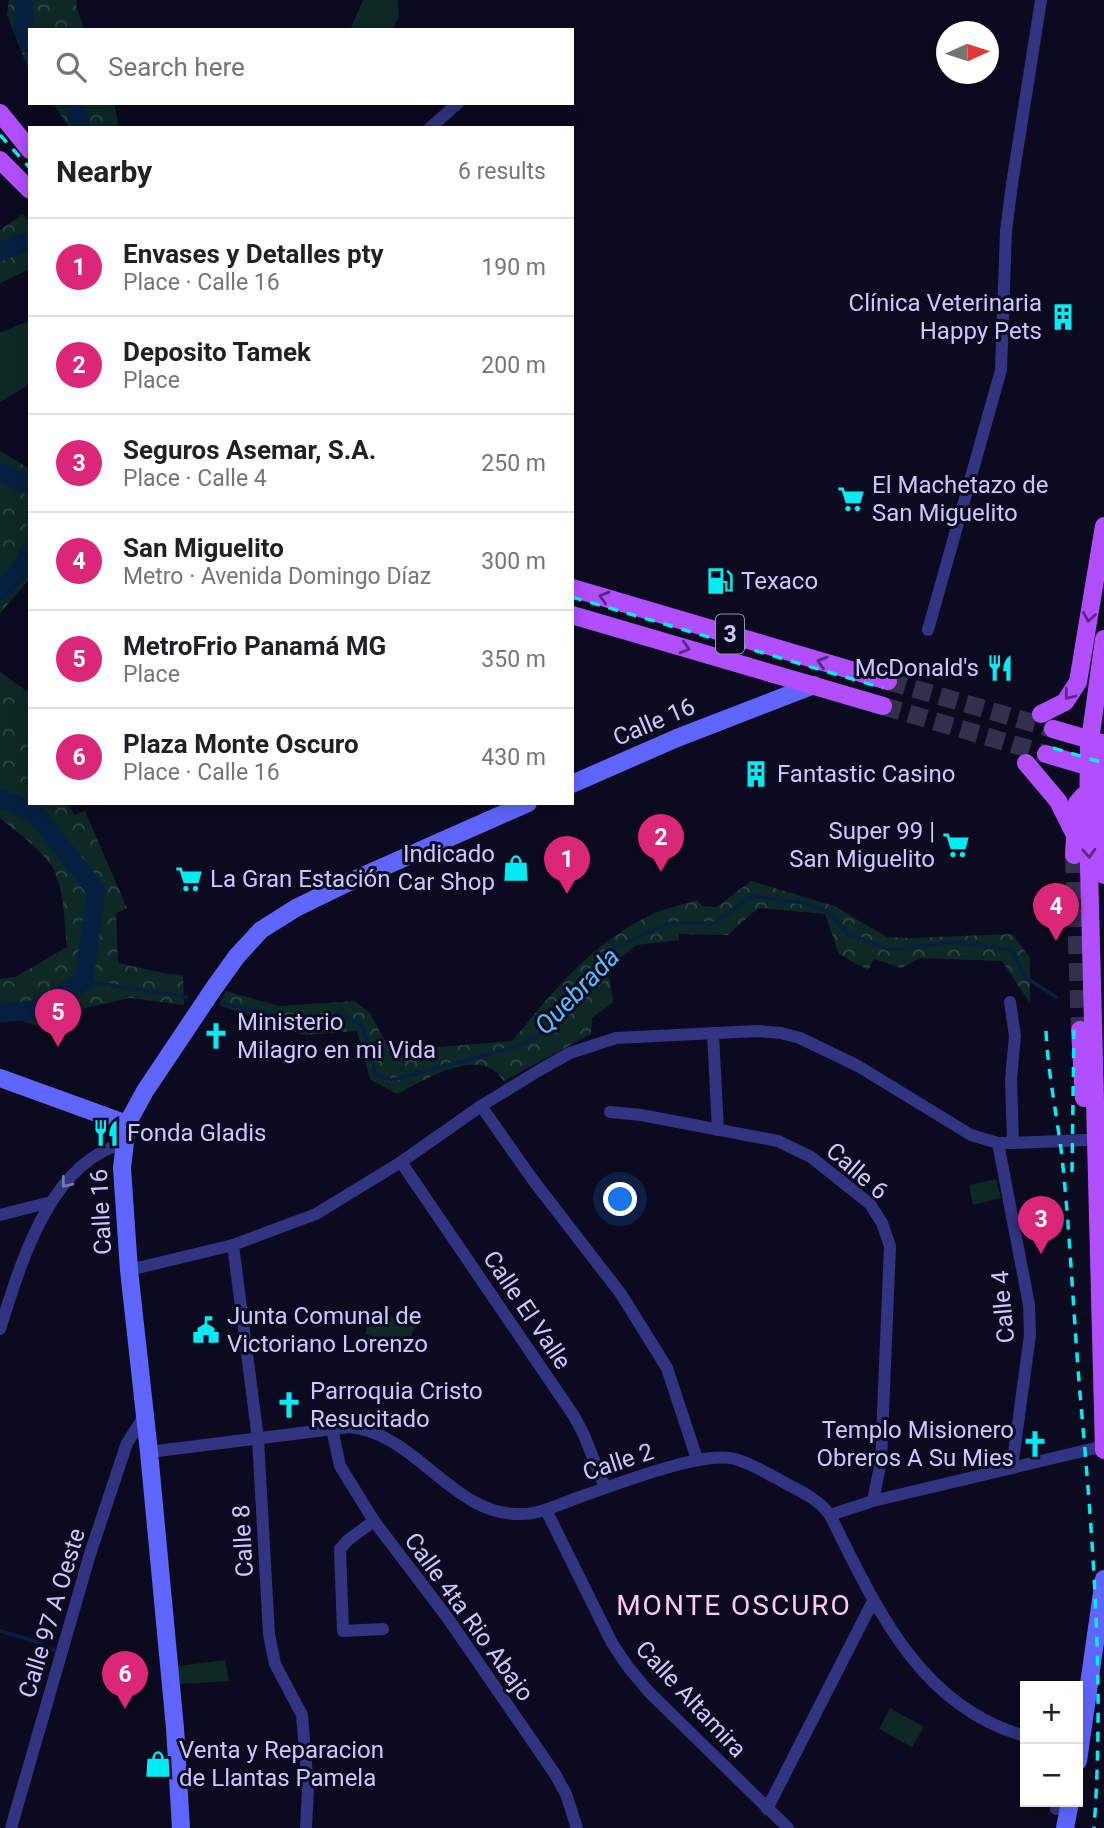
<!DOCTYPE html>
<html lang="en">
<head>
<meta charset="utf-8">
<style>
  :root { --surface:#fff; --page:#f6f6f6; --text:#202124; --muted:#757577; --line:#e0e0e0; --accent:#db2777 }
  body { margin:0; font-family:Roboto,sans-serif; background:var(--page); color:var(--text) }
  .controls { position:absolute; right:21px; bottom:21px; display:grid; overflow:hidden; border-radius:0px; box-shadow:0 4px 18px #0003 }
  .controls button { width:63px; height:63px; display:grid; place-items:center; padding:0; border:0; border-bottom:2px solid var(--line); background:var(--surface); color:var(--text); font:35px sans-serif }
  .compass { position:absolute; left:936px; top:21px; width:63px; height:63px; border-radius:50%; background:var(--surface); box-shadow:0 4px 18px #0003; rotate:87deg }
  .you { position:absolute; left:621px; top:1200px; width:24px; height:24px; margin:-18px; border:5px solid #fff; border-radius:50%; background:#1a73e8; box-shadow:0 0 0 10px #1a73e833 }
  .badge { display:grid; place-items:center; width:46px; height:46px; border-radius:50%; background:var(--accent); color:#fff; font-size:23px; font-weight:700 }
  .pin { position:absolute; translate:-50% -58px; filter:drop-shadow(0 2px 4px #0008) }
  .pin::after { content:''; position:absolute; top:37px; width:24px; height:21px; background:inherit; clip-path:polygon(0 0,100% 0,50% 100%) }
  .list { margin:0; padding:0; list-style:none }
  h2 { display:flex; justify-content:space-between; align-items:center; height:91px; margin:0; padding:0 28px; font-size:30px }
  h2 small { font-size:23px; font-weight:400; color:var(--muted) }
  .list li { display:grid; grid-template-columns:46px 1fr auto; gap:21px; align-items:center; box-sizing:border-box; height:98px; padding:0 28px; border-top:2px solid var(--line) }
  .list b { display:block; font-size:26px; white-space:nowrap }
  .list p { margin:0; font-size:23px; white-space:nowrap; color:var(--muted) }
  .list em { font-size:23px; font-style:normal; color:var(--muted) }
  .icon { flex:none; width:38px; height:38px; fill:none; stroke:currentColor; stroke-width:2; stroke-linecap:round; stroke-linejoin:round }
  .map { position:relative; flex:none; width:1104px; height:1828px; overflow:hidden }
  .search { position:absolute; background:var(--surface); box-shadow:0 4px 18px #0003; left:28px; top:28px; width:546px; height:77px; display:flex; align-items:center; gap:18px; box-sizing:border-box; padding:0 24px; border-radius:0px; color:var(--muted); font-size:26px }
  .panel { position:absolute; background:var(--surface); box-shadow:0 4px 18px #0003; left:28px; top:126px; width:546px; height:679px; border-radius:0px }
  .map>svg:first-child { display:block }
  .grass { fill:#0d2926 }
  .forest { fill:url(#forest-crowns) }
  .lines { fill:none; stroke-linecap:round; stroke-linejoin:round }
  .stream { stroke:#072041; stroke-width:3.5 }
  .river { stroke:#072041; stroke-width:19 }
  .primary-tunnel { stroke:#32304c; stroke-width:18; stroke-dasharray:18 9; stroke-linecap:butt }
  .minor { stroke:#313481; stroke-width:12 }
  .secondary { stroke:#5f66ff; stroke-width:18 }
  .primary { stroke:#b14fff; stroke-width:18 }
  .rail { stroke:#00ecf3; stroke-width:3.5; stroke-dasharray:10 9; stroke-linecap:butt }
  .oneway { stroke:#562984 }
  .oneway2 { stroke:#7677ba }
  .labels { text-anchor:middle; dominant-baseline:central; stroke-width:6; stroke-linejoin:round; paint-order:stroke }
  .shield { fill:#0c0a1f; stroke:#918fbc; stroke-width:2 }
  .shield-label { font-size:23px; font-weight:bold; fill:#cac8ff }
  .poi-label { font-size:24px; fill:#cac8ff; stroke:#0c0a1f; text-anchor:start }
  .street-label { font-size:24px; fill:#cac8ff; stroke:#0c0a1f }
  .water-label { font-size:26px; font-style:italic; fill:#56bdff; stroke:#0c0a1f }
  .quarter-label { font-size:28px; letter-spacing:2px; fill:#ffcaef; stroke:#0c0a1f }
</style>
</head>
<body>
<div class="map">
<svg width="1104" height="1828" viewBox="0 0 1104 1828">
  <defs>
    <pattern id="forest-crowns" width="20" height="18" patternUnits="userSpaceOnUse" patternTransform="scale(1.75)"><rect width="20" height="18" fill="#0d2926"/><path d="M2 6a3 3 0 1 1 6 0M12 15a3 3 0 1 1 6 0" fill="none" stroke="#2f4747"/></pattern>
  </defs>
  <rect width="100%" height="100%" fill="#0c0a1f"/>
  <g class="grass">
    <path d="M363,0h35l1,16 -7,14h-42z"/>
    <path d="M30,320v64l-30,18v-69z"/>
    <path d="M25,690l5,1v50l-26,-20z"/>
    <path d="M996,1179l5,19 -28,7 -4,-20z"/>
    <path d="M372,1310l43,14 -7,24 -43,-14z"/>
    <path d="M225,1660l4,21 -49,3 -2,-18z"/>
    <path d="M890,1708l34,19 -12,20 -33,-18z"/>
  </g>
  <g class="forest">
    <path d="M9,0h68l-1,7 9,23h-55v44l-23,-59z"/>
    <path d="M52,103h62l5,25h-49z"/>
    <path d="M23,214l7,9v46l-30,14v-53z"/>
    <path d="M0,451l30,18v110l-30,34z"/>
    <path d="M0,672l25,18 -21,31 26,20v62h38l6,12 11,-4 42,97 -11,5 2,50 50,11 15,1 1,30 -54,-7 -58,13 -5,8 -10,-4 -2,3 -11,1 -4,8 -23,-8 -17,3v-43l15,-2 52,-30c-3,-25 -2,-64 -18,-85 -14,-17 -32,-30 -49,-44z"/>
    <path d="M751,881l83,25 53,31 24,1 101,-4 18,24v45l-28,-42 -82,-3 -19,10 -27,-9 -6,11 -29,-16 -14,-40 -67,-6 -30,27 -49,-1v6l-42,5 -29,22 5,35 -21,16 -1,16 -87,47c-4,-4 -8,-10 -12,-12 -27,-15 -71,13 -95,25l-27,-15 -13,-48 -52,4 -86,-30 7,-14 53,15 75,-5 16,12 20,38 122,-10c41,-49 80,-99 139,-126 14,-7 31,-10 46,-15l5,6 15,1z"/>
  </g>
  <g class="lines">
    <g class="stream">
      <path d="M84,981l103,16"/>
      <path d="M224,1004l71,15 49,-5 19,13 12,47 17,6 127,-34 26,-16 66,-81 59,-26h45l36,-27 52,7 26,9 19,22 42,16 64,-8 58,8 13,27 31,20"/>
      <path d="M0,1631l41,12 4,4 9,3"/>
    </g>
    <g class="river">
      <path d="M24,0l-1,29 7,16"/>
      <path d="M73,103l9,25"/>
      <path d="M0,252l30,-12"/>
      <path d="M0,472l30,14"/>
      <path d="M0,591l20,-20 10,-20"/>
      <path d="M0,798l34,14 62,78 -12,91 -50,29 -34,3"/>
    </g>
    <g class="primary-tunnel">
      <path d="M888,681l165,48"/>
      <path d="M883,706l163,48"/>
      <path d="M1074,855l6,175"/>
    </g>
    <g class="minor">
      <path d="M430,128l28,-25"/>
      <path d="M928,630l73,-260 5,-139 6,-47 29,-184"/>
      <path d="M1010,1002l5,34 -4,43 2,64"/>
      <path d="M713,1033l5,97"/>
      <path d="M481,1106l52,74 88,114 46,74 30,91"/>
      <path d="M610,1112l31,3 137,26 33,16 59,47 12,19 8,23 -9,215 -8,40"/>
      <path d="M998,1143l31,162 1,30 -18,133"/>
      <path d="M401,1162l173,254 10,19 21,53"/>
      <path d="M0,1215l51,-13"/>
      <path d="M233,1245l25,194 11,195 6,30 27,51 6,74 -2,39"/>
      <path d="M129,1270l104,-25 83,-31 85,-52 80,-56 57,-35 32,-18 46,-15 141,-7 24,2 19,5 58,28 113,69 27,8h15l73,-3"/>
      <path d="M0,1329c21,-66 49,-166 124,-186"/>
      <path d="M332,1429l8,37 34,55 73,96 108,157 11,20 11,34"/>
      <path d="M149,1452l200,-25c68,6 103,89 172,87 19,0 37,-9 56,-16 35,-12 125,-48 158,-39 15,4 29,13 43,20 19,11 39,18 52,36l43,-14 231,-55"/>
      <path d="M546,1510l66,133 16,24 21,25 139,136"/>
      <path d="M830,1515c45,90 89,192 195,221"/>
      <path d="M374,1521l-26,19 -8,9 3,82 40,-2"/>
      <path d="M767,1809l106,-208"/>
      <path d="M1056,1809l1,-7"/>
      <path d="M11,1828l79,-274 37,-111 18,-28"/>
    </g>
    <g class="secondary">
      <path d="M572,784l105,-46 137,-53"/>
      <path d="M0,1078l127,46"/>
      <path d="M1078,1761l26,-182"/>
      <path d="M181,1828l-6,-100 -26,-276 -20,-182 -7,-102 5,-44 18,-33 69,-103 23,-32 24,-26 35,-22 51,-25 181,-80"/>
      <path d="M1065,1828l5,-26"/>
    </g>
    <g class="primary">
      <path d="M0,113l30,37"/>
      <path d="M0,160l30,30"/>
      <path d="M572,588l316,93"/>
      <path d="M572,615l311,91"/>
      <path d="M1104,639l-15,109 -1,80 16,622"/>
      <path d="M1041,714l24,-12 13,-20 26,-156"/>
      <path d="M1053,729l48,14"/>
      <path d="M1104,749l-2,54 2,72"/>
      <path d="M1046,754l50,15"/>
      <path d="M1026,763l32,38 16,32"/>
      <path d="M1074,855l3,-52 6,-7 11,-2"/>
      <path d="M1080,1030l4,68"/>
    </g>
    <g class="rail">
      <path d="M0,135l30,33"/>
      <path d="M572,597l311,91"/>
      <path d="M1053,748l51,15"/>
      <path d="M1046,1031c2,43 11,84 16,126 9,86 12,173 20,259 12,136 22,276 12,412"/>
      <path d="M1072,1172l2,-142"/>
    </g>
  </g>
  <defs><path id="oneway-chevron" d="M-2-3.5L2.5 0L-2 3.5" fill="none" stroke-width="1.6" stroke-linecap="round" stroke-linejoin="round" transform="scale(1.75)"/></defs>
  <g class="oneway">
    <use href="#oneway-chevron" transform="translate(604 597) rotate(-164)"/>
    <use href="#oneway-chevron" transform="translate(1089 617) rotate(99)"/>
    <use href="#oneway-chevron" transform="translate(685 648) rotate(16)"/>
    <use href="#oneway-chevron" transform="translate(822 662) rotate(-163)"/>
    <use href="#oneway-chevron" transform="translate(1069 695) rotate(128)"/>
    <use href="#oneway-chevron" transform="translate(1089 853) rotate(87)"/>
  </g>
  <use class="oneway2" href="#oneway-chevron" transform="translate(66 1183) rotate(129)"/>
  <defs>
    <symbol id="building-bare" viewBox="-9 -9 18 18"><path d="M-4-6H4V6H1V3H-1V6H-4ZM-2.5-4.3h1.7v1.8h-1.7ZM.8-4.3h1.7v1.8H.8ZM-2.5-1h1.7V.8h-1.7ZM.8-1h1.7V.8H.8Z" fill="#00ecf3" stroke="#0c0a1f" stroke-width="2.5" paint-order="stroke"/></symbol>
    <symbol id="supermarket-bare" viewBox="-9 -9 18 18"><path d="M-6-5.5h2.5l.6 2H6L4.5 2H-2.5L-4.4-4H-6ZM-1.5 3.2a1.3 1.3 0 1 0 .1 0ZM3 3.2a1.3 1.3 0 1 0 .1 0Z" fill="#00ecf3" stroke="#0c0a1f" stroke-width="2.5" paint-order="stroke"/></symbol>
    <symbol id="fuel-bare" viewBox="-9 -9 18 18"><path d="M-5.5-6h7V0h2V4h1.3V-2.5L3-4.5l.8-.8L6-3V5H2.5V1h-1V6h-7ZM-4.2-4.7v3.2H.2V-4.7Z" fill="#00ecf3" stroke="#0c0a1f" stroke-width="2.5" paint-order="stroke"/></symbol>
    <symbol id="restaurant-bare" viewBox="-9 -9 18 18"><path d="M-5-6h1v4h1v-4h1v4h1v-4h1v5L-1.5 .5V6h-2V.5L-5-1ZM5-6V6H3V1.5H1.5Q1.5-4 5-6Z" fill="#00ecf3" stroke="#0c0a1f" stroke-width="2.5" paint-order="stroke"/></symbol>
    <symbol id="shop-bare" viewBox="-9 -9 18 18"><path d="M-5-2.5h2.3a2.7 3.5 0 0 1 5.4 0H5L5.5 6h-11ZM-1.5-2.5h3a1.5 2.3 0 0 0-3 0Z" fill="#00ecf3" stroke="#0c0a1f" stroke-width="2.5" paint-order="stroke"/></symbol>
    <symbol id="church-bare" viewBox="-9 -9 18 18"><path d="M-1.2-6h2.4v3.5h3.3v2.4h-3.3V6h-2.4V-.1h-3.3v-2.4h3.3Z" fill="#00ecf3" stroke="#0c0a1f" stroke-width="2.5" paint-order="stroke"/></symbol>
    <symbol id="civic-bare" viewBox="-9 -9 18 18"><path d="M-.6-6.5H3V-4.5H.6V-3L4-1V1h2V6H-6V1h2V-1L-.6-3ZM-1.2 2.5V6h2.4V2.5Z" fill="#00ecf3" stroke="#0c0a1f" stroke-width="2.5" paint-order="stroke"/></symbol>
  </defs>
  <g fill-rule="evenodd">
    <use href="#building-bare" x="1044" y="298" width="38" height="38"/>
    <use href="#supermarket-bare" x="832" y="480" width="38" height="38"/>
    <use href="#fuel-bare" x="701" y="562" width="38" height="38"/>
    <use href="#restaurant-bare" x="981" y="649" width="38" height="38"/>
    <use href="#building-bare" x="737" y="755" width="38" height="38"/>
    <use href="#supermarket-bare" x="937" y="826" width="38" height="38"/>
    <use href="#shop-bare" x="497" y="849" width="38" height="38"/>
    <use href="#supermarket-bare" x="170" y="860" width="38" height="38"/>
    <use href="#church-bare" x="197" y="1017" width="38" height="38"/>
    <use href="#restaurant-bare" x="87" y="1114" width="38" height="38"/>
    <use href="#civic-bare" x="187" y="1311" width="38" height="38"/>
    <use href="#church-bare" x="270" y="1386" width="38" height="38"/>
    <use href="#church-bare" x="1016" y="1425" width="38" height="38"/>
    <use href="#shop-bare" x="139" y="1745" width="38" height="38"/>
  </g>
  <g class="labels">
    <rect class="shield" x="716" y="614.5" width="28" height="39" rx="5"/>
    <g class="shield-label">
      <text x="730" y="634">3</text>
    </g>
    <g class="poi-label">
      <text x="1042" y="303" text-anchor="end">Clínica Veterinaria<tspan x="1042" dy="28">Happy Pets</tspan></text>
      <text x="872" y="485">El Machetazo de<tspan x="872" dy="28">San Miguelito</tspan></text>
      <text x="741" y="581">Texaco</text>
      <text x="979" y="668" text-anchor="end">McDonald's</text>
      <text x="777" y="774">Fantastic Casino</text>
      <text x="935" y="831" text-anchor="end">Super 99 |<tspan x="935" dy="28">San Miguelito</tspan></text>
      <text x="495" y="854" text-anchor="end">Indicado<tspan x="495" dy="28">Car Shop</tspan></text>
      <text x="210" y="879">La Gran Estación</text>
      <text x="237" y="1022">Ministerio<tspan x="237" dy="28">Milagro en mi Vida</tspan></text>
      <text x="127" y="1133">Fonda Gladis</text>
      <text x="227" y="1316">Junta Comunal de<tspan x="227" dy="28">Victoriano Lorenzo</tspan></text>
      <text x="310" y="1391">Parroquia Cristo<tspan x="310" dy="28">Resucitado</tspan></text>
      <text x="1014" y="1430" text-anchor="end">Templo Misionero<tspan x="1014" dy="28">Obreros A Su Mies</tspan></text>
      <text x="179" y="1750">Venta y Reparacion<tspan x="179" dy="28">de Llantas Pamela</tspan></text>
    </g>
    <g class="street-label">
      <text transform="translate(654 722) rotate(-23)">Calle 16</text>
      <text transform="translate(857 1171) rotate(41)">Calle 6</text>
      <text transform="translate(101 1212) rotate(-93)">Calle 16</text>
      <text transform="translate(1003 1307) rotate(-95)">Calle 4</text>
      <text transform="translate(527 1310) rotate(56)">Calle El Valle</text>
      <text transform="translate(618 1462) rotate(-18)">Calle 2</text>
      <text transform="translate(243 1541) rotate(-93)">Calle 8</text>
      <text transform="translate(52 1613) rotate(-73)">Calle 97 A Oeste</text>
      <text transform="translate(469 1617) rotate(54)">Calle 4ta Rio Abajo</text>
      <text transform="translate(691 1699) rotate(47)">Calle Altamira</text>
    </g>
    <g class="water-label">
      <text transform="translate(577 991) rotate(-46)">Quebrada</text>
    </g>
    <g class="quarter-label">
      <text x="734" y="1605">MONTE OSCURO</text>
    </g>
  </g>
</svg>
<div class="controls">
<button>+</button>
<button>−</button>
</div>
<svg class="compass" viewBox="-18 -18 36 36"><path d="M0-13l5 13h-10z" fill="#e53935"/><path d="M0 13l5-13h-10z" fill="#757577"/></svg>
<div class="you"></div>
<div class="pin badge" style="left:567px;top:894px">1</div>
<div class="pin badge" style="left:661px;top:872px">2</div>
<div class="pin badge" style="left:1041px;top:1254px">3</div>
<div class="pin badge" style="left:1056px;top:941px">4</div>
<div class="pin badge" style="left:58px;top:1047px">5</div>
<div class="pin badge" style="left:125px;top:1709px">6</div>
<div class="search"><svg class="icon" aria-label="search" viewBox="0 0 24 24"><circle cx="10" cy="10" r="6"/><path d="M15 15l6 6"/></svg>Search here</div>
<section class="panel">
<h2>Nearby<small>6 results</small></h2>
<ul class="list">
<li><span class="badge">1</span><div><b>Envases y Detalles pty</b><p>Place · Calle 16</p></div><em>190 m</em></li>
<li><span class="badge">2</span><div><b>Deposito Tamek</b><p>Place</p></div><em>200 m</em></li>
<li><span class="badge">3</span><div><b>Seguros Asemar, S.A.</b><p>Place · Calle 4</p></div><em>250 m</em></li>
<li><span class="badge">4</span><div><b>San Miguelito</b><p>Metro · Avenida Domingo Díaz</p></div><em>300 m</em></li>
<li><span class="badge">5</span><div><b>MetroFrio Panamá MG</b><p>Place</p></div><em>350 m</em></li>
<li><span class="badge">6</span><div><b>Plaza Monte Oscuro</b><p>Place · Calle 16</p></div><em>430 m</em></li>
</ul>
</section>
</div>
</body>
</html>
